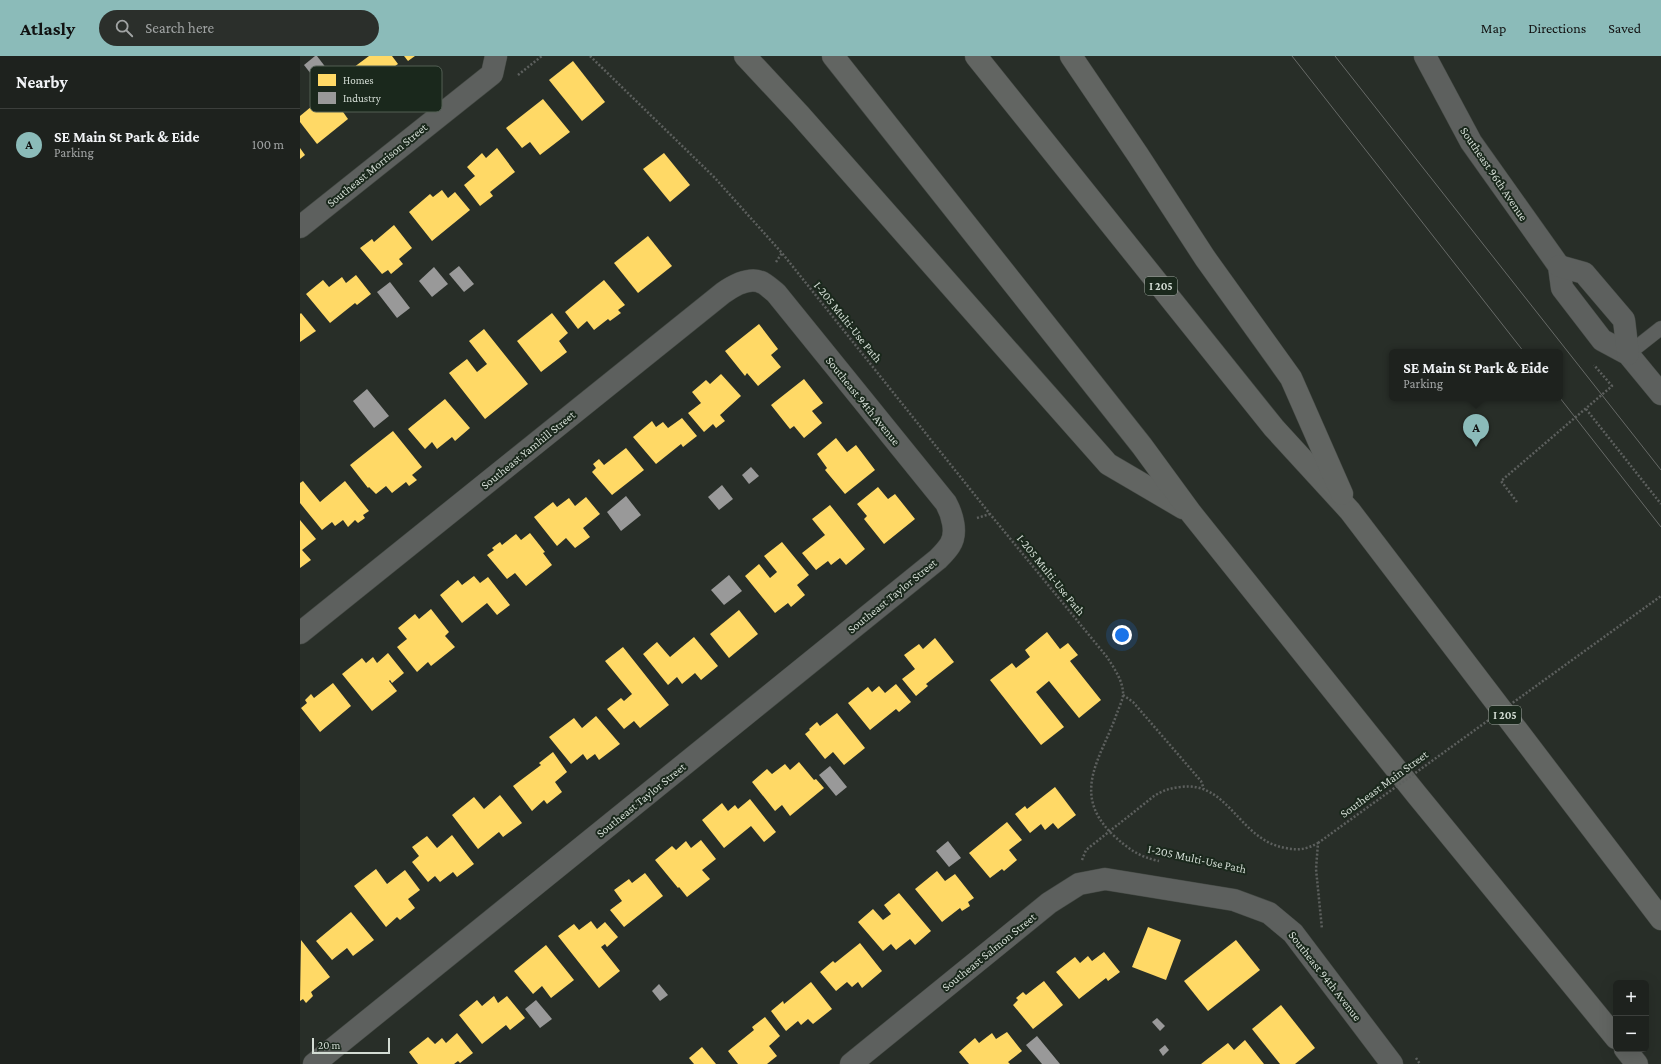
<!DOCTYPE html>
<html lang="en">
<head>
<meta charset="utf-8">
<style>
  :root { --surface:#1e221e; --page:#2b2f2b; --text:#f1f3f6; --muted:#a1a4a4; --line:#3c3f3c; --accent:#8bbbb9 }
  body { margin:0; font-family:"Crimson Pro",serif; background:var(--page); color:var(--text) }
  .controls { position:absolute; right:12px; bottom:12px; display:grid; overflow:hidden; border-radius:6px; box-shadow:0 4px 16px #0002 }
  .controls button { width:36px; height:36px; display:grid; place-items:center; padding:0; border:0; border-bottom:1px solid var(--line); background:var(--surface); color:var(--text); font:20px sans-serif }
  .scale { position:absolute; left:12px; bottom:10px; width:78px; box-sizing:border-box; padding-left:4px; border:2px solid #d3dcd4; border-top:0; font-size:11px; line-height:14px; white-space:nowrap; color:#d3dcd4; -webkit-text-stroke:3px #1a281c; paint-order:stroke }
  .you { position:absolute; left:822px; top:579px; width:14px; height:14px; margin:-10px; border:3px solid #fff; border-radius:50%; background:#1a73e8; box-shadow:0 0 0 6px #1a73e833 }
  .badge { display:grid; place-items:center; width:26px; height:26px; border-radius:50%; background:var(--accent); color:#111; font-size:13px; font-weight:700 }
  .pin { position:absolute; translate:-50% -33px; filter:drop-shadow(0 1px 2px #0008) }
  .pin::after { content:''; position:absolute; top:21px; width:14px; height:12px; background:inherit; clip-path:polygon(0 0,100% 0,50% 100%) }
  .popup { position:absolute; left:1089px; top:293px; width:174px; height:52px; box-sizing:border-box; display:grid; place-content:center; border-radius:6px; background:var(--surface); filter:drop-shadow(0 1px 3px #0005); font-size:13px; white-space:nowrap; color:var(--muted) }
  .popup b { font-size:15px; color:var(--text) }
  .popup::after { content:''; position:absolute; left:50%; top:100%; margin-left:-8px; border:8px solid transparent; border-top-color:var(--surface) }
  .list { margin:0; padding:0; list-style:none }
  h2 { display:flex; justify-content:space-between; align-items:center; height:52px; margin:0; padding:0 16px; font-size:17px }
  h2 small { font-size:13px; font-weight:400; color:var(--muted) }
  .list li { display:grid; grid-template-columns:26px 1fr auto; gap:12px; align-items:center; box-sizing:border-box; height:72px; padding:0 16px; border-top:1px solid var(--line) }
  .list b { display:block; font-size:15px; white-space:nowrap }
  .list p { margin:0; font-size:13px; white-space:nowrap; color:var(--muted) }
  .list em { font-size:13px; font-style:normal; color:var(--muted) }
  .icon { flex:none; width:22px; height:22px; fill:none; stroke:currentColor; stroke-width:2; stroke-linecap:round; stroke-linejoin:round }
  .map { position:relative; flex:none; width:1361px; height:1008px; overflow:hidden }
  header { display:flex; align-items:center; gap:24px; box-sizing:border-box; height:56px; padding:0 20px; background:var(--accent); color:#111 }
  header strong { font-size:19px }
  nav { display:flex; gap:22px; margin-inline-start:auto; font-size:14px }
  .search { width:280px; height:36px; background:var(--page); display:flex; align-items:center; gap:10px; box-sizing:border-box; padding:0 14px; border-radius:22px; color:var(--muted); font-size:15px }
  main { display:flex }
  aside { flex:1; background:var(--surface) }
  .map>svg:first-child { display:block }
  .homes { fill:#ffd966 }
  .industry { fill:#999 }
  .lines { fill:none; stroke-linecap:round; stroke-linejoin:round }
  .service-casing { stroke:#444944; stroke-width:15 }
  .minor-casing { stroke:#444944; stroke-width:23 }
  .tertiary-casing { stroke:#444944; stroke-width:23 }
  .motorway-casing { stroke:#444944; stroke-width:23 }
  .path { stroke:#5d605e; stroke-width:2.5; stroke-dasharray:2 2; stroke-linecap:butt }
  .service { stroke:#5d605e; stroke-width:14 }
  .minor { stroke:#5d605e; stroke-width:22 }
  .tertiary { stroke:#5d605e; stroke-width:22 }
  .motorway { stroke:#626562; stroke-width:22 }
  .tram { stroke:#676a67; stroke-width:1 }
  .path-bridge { stroke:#5d605e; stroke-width:2.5; stroke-dasharray:2 2; stroke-linecap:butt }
  .labels { text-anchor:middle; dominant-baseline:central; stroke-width:4; stroke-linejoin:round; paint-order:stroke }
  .shield { fill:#1a281c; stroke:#9ca69d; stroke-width:1 }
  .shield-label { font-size:11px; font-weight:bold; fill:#d3dcd4 }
  .street-label { font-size:12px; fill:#d3dcd4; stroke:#1a281c }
  .key { fill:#1a281c; stroke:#525e53; stroke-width:1 }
  .key-label { font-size:11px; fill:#d3dcd4 }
</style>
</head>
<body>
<header>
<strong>Atlasly</strong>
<div class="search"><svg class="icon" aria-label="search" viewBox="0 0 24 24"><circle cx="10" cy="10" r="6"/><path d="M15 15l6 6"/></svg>Search here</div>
<nav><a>Map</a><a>Directions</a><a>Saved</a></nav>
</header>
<main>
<aside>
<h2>Nearby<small></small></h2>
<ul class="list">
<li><span class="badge">A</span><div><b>SE Main St Park &amp; Eide</b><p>Parking</p></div><em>100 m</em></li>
</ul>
</aside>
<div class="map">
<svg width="1361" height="1008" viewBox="0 0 1361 1008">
  <rect width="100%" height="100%" fill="#282e28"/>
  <g class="homes">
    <path d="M69,0h23l6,8 -14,10 8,11 -15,11 -4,-5 -13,10 -18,-25z"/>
    <path d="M104,0h11l-7,5z"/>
    <path d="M273,5l32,41 -23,19 -33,-41z"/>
    <path d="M29,36l19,27 -31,25 -17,-22v-6z"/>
    <path d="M243,43l27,33 -30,23 -10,-13 -8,6 -16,-20z"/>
    <path d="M0,92l5,7 -5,4z"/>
    <path d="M197,92l18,24 -25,20 3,4 -13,10 -16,-21 11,-9 -8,-9 15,-14 4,5z"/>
    <path d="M364,97l26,32 -20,17 -27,-33z"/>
    <path d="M142,134l6,8 7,-6 15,18 -38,31 -23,-29 21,-18 3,3z"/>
    <path d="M94,169l18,23 -13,11 4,5 -12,10 -3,-4 -6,4 -22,-26 12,-9 2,3z"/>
    <path d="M348,180l24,30 -34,27 -24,-30z"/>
    <path d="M56,219l15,19 -14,11 -2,-2 -25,20 -24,-29 17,-14 6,7 13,-10 4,6z"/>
    <path d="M304,224l21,25 -7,5 3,3 -11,8 -2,-2 -14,11 -7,-9 -9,8 -13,-17z"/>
    <path d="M1,257l15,18 -16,11v-28z"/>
    <path d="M252,257l16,20 -9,8 8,11 -26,20 -24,-31z"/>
    <path d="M459,268l19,25 -7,6 10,12 -23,19 -11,-13 -2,3 -20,-25z"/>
    <path d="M184,273l44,55 -43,35 -36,-46 18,-14 10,13 10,-8 -18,-23z"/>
    <path d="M421,318l20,22 -21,19 5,6 -9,7 -3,-4 -9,8 -16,-19 13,-10 -9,-11 14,-12 4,4z"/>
    <path d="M504,323l19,24 -11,8 10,12 -18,15 -10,-12 -4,3 -19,-24z"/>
    <path d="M145,343l25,29 -15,13 -3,-4 -15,12 -5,-7 -7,7 -17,-20z"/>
    <path d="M382,362l15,18 -14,11 -2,-3 -25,20 -23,-27 19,-16 4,6 7,-5 5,6z"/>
    <path d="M93,375l29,36 -10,8 5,5 -8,6 -3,-4 -14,11 -6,-7 -10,8 -7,-7 -1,1 -18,-23z"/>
    <path d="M536,382l11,14 9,-7 19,25 -30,24 -20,-24 2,-2 -10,-14z"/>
    <path d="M326,392l18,22 -32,25 -20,-23 4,-4 -3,-4 6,-5 5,6z"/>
    <path d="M3,425l17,21 25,-21 24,30 -6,4 2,3 -7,5 -3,-3 -7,7 -5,-7 -8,6 -3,-4 -10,8 -22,-27v-20z"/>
    <path d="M578,431l10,12 7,-5 20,25 -31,25 -20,-25 3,-3 -10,-12z"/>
    <path d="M286,441l14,17 -17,14 7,9 -15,11 -9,-10 -9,8 -23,-29 19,-15 4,5 12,-9 6,8z"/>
    <path d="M530,449l35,44 -19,16 -6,-7 -9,7 -3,-4 -12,9 -14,-17 23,-18 -13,-16z"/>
    <path d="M0,464l16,19 -14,11 9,10 -11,8z"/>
    <path d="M230,477l15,19 -2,1 9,12 -26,21 -11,-13 -8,6 -20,-24 7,-5 -2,-2 8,-6 2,3 14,-11 5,6z"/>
    <path d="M482,486l27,33 -12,10 8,10 -14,12 -3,-4 -13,10 -30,-37 14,-12 11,14 7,-6 -13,-16z"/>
    <path d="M174,520l6,7 8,-6 22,28 -13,10 -10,-12 -25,20 -22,-28 18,-15 4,5z"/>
    <path d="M131,553l18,23 -4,4 10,11 -24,19 -3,-4 -11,10 -20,-25 10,-8 -9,-11 17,-14 4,5z"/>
    <path d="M439,554l19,24 -29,24 -19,-24z"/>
    <path d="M747,576l13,17 8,-6 10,12 -8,6 31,39 -22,18 -30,-37 -13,11 28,35 -23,18 -51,-65 22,-17 4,5 14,-11 -5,-7z"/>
    <path d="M394,581l24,29 -17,14 -6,-7 -13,11 -5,-7 -9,8 -25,-31 14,-12 13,15z"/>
    <path d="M635,582l19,24 -28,22 2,2 -12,10 -14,-17 13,-10 -11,-14 15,-11 4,5z"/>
    <path d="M323,591l46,58 -29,23 -6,-7 -10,8 -17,-20 14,-11 3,3 8,-7 -27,-33z"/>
    <path d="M88,597l16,20 -12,10 -2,-3 -1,1 8,10 -25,20 -30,-37 20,-16 4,5 7,-6 4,6z"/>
    <path d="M33,627l18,23 -31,26 -19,-24 6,-5 -2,-3 6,-6 3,4z"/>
    <path d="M596,628l15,18 -12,10 -3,-3 -26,21 -22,-27 20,-16 4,5 7,-6 6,7z"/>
    <path d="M537,657l28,35 -21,17 -11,-13 -8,7 -20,-25 5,-4 -1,-1 8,-7 3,4z"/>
    <path d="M296,660l24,28 -21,16 -4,-6 -8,6 -4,-6 -12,10 -22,-27 25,-19 8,10z"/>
    <path d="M253,696l14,20 -12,10 7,10 -15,12 -3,-4 -12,11 -19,-25 28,-21 -2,-2z"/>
    <path d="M499,706l15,18 2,-1 8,9 -34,28 -8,-11 -7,6 -23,-29 15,-13 5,5 13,-10 5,6z"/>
    <path d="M755,731l21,28 -18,14 -5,-6 -8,7 -4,-6 -11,9 -15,-19 10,-8 2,3z"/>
    <path d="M200,739l22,28 -19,14 -4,-5 -21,17 -26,-34 22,-18 10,12z"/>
    <path d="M450,743l26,33 -12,10 -13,-16 -27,22 -22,-28 20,-17 6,8 7,-6 3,4z"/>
    <path d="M707,766l15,18 -13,10 8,10 -13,11 -2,-2 -12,9 -21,-25z"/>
    <path d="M152,779l22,29 -17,13 -4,-5 -13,10 -5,-6 -7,6 -16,-20 7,-6 -7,-9 15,-11 10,12z"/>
    <path d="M401,784l15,19 -14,11 8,9 -23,18 -8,-10 -1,1 -23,-28 17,-14 4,4 10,-9 5,7z"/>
    <path d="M76,813l11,15 18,-14 15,20 -12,9 7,9 -15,12 -3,-3 -11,10 -32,-41z"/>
    <path d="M637,815l8,10 10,-7 19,24 -6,4 2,4 -8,5 -2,-3 -18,14 -27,-33z"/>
    <path d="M345,817l18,23 -39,31 -14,-17 12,-9 -8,-11 15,-11 3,4z"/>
    <path d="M599,837l32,38 -16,14 -5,-6 -14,11 -5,-6 -8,7 -25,-29 15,-13 10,11 8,-6 -7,-9z"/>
    <path d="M51,856l23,28 -21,16 -6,-8 -15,12 -16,-19z"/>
    <path d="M291,865l6,8 8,-7 13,15 -11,10 -2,-3 -4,3 19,24 -21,17 -41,-52 16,-12 5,6z"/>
    <path d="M848,871l33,13 -15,40 -34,-13z"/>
    <path d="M1,884l29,37 -19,15 2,4 -7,7 -3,-4 -3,2z"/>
    <path d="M936,884l24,30 -52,41 -24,-30z"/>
    <path d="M560,887l22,28 -20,17 -4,-6 -6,5 -5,-5 -11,9 -16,-19 13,-11 2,2z"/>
    <path d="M246,889l28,35 -23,18 -9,-12 -9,8 -19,-23z"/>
    <path d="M804,896l16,20 -12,9 -2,-3 -27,21 -23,-27 19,-15 5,6 8,-7 4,5z"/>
    <path d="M744,925l19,24 -30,24 -20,-24 5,-5 -2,-2 7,-6 3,3z"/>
    <path d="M511,926l21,27 -19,15 -5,-5 -7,6 -3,-4 -12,10 -15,-20 12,-10 1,3z"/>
    <path d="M194,940l4,7 9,-7 18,22 -15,12 -4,-5 -24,19 -23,-29 18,-15 5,6z"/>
    <path d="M981,949l34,43 -20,16h-15l-28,-35z"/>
    <path d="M465,961l15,19 -11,10 8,10 -10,8h-29l-10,-13 26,-21 -2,-3z"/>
    <path d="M707,976l15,19 -14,11 2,2h-41l-10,-12 16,-14 4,5 13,-10 4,6z"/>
    <path d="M157,977l16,20 -13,10 -2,-2 -4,3h-36l-9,-12 19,-15 7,7 7,-6 4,5z"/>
    <path d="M945,984l19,24h-63l27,-21 6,7z"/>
    <path d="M402,991l14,17h-22l-5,-6z"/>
  </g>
  <g class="industry">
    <path d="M15,0h2l13,17 -12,10 -14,-18z"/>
    <path d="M159,210l15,18 -10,8 -15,-18z"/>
    <path d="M134,211l14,17 -16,13 -13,-16z"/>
    <path d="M90,226l20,26 -13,10 -20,-26z"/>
    <path d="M67,333l22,27 -15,12 -21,-27z"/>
    <path d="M451,411l8,9 -10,8 -7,-9z"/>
    <path d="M422,429l11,14 -14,11 -11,-13z"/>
    <path d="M326,440l15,19 -20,16 -14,-19z"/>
    <path d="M429,519l13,16 -18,14 -13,-15z"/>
    <path d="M530,710l17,21 -11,9 -17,-21z"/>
    <path d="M648,785l13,17 -12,9 -13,-16z"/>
    <path d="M359,928l9,11 -8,6 -8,-10z"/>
    <path d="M236,944l16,19 -12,9 -15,-19z"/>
    <path d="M857,962l8,8 -5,5 -8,-9z"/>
    <path d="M737,980l23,28h-18l-16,-19z"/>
    <path d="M865,989l4,5 -6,6 -4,-6z"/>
  </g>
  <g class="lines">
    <defs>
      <path id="service" d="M1328,298l33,-26"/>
      <g id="minor">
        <path d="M0,171l192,-153 4,-18"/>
        <path d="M0,577l423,-340c10,-7 27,-17 40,-10 4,2 9,7 13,10l170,210c6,11 12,30 4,42 -3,5 -8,10 -12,14l-624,505"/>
        <path d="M551,1008l198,-161 30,-19 26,-5 129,21 35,13 24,20 99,131"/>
      </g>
      <g id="tertiary">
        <path d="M1125,0l46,86 88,124 3,22 40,52 26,14 33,40"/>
        <path d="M1259,210l25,7 40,47 4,34"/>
      </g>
      <g id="motorway">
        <path d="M445,0l55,59 308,349 75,44"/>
        <path d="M533,0l309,390 49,67 226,282 199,243"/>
        <path d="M676,0l298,372 76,83 311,408"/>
        <path d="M771,0l67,99 67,103 86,120 51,116"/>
        <path d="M1325,993l12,15"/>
      </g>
    </defs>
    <use href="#service" class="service-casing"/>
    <use href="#minor" class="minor-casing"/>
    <use href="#tertiary" class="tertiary-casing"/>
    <use href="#motorway" class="motorway-casing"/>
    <g class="path">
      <path d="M290,0l124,121 68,76 208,261 117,143c7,11 17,25 16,39 -1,5 -4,12 -6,17 -15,44 -47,79 -5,121 15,14 27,23 47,27"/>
      <path d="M218,19l24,-19"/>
      <path d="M476,206l6,-9"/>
      <path d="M1286,353l75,95"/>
      <path d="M1217,446l-16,-21 111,-95 -18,-21"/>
      <path d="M677,462l13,-4"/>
      <path d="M823,639l10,7 68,79 3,8"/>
      <path d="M782,804l4,-10 68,-54c8,-5 16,-8 26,-9 49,-7 59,54 106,61 12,3 21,1 32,-5l-2,26 6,60"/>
      <path d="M1116,1002l4,6"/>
    </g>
    <use href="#service" class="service"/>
    <use href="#minor" class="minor"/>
    <use href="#tertiary" class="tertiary"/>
    <use href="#motorway" class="motorway"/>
    <g class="tram">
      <path d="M992,0l232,296"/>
      <path d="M1035,0l326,414"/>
      <path d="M1260,342l101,129"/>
    </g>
    <path class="path-bridge" d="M1018,787l343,-247"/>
  </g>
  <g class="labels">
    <g class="shield">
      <rect x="845" y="221" width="32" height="18" rx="3"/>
      <rect x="1189" y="650" width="32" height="18" rx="3"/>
    </g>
    <g class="shield-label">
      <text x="861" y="230">I 205</text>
      <text x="1205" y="659">I 205</text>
    </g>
    <g class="street-label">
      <text transform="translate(77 109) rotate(-39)">Southeast Morrison Street</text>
      <text transform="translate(1194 118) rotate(56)">Southeast 96th Avenue</text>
      <text transform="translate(548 266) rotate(51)">I-205 Multi-Use Path</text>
      <text transform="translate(563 345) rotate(51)">Southeast 94th Avenue</text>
      <text transform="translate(228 394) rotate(-39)">Southeast Yamhill Street</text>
      <text transform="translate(751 519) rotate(51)">I-205 Multi-Use Path</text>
      <text transform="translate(592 540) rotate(-39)">Southeast Taylor Street</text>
      <text transform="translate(1084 728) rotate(-36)">Southeast Main Street</text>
      <text transform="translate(341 744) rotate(-39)">Southeast Taylor Street</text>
      <text transform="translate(897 803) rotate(12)">I-205 Multi-Use Path</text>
      <text transform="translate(689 896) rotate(-39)">Southeast Salmon Street</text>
      <text transform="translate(1025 920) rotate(52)">Southeast 94th Avenue</text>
    </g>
  </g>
  <rect x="10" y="10" width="132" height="46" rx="6" class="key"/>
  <rect x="18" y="18" width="18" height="12" fill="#ffd966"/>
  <rect x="18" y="36" width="18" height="12" fill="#999"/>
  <g class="key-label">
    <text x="43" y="28">Homes</text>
    <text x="43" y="46">Industry</text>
  </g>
</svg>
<div class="controls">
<button>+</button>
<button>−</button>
</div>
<div class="scale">20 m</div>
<div class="you"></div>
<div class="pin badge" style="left:1176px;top:391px">A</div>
<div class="popup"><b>SE Main St Park &amp; Eide</b>Parking</div>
</div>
</main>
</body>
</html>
